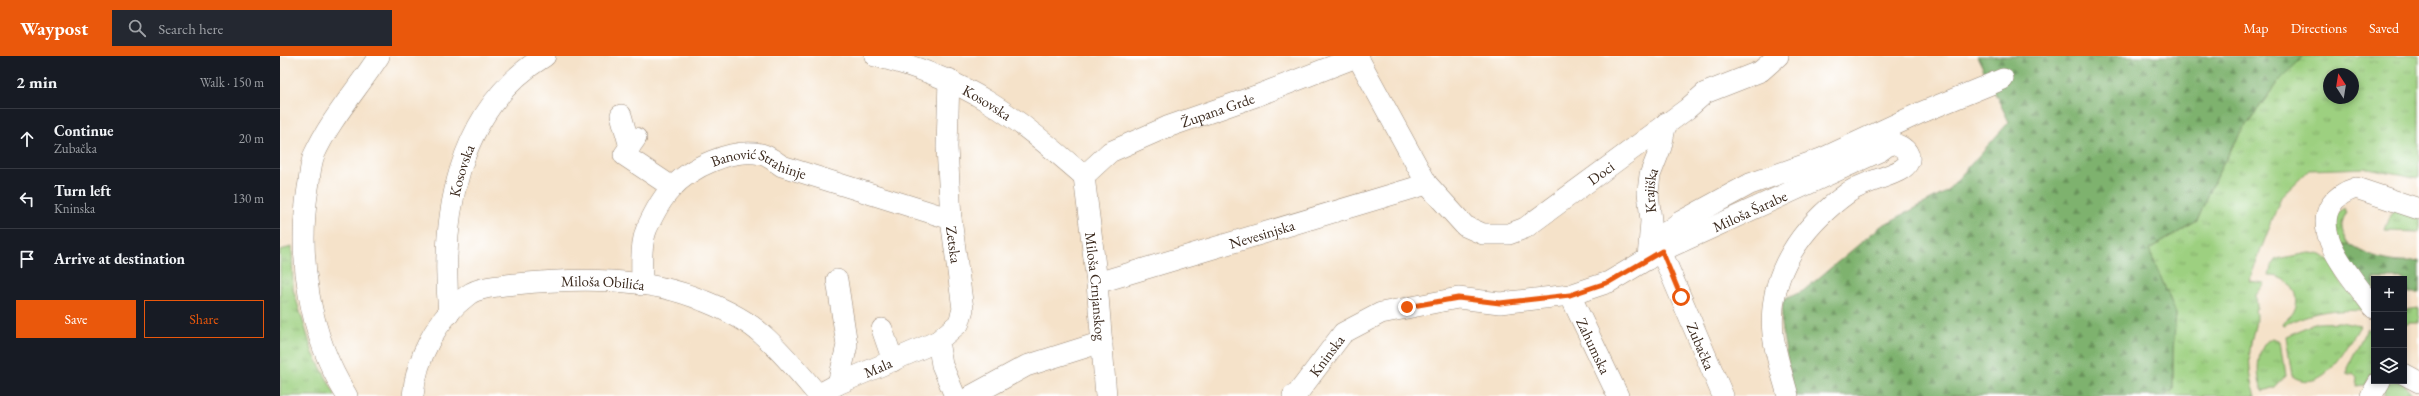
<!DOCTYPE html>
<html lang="en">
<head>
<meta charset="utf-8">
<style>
  :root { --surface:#171b24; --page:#242831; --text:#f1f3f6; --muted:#9ea1a6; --line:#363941; --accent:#ea580c }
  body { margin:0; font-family:"EB Garamond",serif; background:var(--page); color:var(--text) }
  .controls { position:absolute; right:12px; bottom:12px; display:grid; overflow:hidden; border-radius:0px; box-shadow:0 2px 6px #0003 }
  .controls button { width:36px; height:36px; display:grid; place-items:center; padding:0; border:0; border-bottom:1px solid var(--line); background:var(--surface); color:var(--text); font:20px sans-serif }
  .compass { position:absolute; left:2043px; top:12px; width:36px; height:36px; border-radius:50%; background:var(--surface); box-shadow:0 2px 6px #0003; rotate:348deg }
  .stop { position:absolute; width:12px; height:12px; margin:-9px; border:3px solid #ea580c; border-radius:50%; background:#fff }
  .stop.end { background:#ea580c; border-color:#fff; box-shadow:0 1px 4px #0008 }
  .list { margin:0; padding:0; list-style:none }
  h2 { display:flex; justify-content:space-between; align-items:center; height:52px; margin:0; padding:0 16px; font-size:17px }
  h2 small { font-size:13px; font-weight:400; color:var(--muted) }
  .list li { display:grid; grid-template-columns:26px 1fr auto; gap:12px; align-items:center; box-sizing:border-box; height:60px; padding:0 16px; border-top:1px solid var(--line) }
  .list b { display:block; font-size:15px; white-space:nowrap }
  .list p { margin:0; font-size:13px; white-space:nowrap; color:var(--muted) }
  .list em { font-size:13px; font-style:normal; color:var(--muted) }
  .actions { display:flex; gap:8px; padding:12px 16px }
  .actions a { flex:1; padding:9px 0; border:1px solid var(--accent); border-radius:0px; text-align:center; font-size:14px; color:var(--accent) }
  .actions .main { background:var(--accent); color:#fff }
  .icon { flex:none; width:22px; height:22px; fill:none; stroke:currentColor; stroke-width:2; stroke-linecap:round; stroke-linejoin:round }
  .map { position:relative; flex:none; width:2139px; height:340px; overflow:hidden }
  header { display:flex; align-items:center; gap:24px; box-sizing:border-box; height:56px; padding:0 20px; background:var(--accent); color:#fff }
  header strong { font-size:19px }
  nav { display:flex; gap:22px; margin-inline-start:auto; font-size:14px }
  .search { width:280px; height:36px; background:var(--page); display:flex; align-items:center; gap:10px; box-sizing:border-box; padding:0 14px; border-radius:0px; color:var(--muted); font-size:15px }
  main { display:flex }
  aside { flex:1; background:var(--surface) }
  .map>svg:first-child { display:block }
  .grass { fill:url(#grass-tufts); stroke:#6c7d4f; fill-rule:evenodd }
  .forest { fill:url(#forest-firs); stroke:#5c6e46 }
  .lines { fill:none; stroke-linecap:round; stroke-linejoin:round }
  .minor-casing { stroke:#988674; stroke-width:22 }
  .minor { stroke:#fff; stroke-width:21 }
  .route { stroke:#ea580c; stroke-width:5 }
  .labels { text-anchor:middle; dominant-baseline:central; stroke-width:3; stroke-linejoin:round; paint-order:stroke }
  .street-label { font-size:15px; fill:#3b2a1e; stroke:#fff }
</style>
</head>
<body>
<header>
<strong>Waypost</strong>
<div class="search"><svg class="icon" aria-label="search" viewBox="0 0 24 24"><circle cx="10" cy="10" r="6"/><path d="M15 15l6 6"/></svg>Search here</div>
<nav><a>Map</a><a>Directions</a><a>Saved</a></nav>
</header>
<main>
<aside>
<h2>2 min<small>Walk · 150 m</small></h2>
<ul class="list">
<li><svg class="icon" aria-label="ahead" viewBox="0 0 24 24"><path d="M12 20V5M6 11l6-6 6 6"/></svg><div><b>Continue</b><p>Zubačka</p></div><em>20 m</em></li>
<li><svg class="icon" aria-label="left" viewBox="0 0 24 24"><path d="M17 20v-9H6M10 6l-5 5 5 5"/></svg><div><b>Turn left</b><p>Kninska</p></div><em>130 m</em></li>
<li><svg class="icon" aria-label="arrive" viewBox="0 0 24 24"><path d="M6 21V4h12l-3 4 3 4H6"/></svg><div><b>Arrive at destination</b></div></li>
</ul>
<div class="actions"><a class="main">Save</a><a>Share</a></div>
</aside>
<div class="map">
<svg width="2139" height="340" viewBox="0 0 2139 340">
  <defs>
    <pattern id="grass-tufts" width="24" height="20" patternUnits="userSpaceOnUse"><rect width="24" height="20" fill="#9dd080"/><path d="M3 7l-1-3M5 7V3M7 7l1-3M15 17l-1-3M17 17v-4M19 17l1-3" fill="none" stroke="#81a968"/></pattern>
    <pattern id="forest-firs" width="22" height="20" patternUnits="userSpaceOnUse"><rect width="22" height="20" fill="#7eb26e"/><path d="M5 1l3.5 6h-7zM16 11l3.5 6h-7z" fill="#68915a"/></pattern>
  </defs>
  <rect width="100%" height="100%" fill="#fff"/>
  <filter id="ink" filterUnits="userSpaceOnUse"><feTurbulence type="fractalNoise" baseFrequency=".025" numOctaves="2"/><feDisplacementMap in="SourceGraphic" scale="8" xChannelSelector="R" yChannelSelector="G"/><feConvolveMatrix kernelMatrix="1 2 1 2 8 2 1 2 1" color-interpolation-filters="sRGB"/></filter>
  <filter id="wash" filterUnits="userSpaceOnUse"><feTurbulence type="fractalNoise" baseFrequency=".012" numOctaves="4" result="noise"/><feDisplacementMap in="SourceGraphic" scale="16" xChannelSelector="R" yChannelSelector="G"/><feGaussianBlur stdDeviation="0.9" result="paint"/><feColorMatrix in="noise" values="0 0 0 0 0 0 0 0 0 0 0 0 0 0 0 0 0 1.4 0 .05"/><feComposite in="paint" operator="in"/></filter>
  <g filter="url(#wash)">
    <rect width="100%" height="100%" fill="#f5e2c9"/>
    <g class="grass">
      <path d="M2024,0h115v122l-51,-10 -59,2 -28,27 -32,84 16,2 -9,12 1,13 -2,1c3,13 -2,21 -4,34 -3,18 -1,36 5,53h-92l9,-6v-40l3,-37 -27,-63 48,-29 20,-46 24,-43 36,-49zM2049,18h24v24h-24z"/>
      <path d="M2114,151l25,7v18l-34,-1z"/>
      <path d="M2064,152l2,5c-7,13 -4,20 3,31l-13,3 -2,-4 3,-29z"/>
      <path d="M12,191l1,42 20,64 23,43h-56v-146z"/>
      <path d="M2028,197c29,1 22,16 36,33 6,8 13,16 20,24 -29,-2 -54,2 -80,15l-1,-1c1,-4 9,-8 11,-13 9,-18 -6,-36 -25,-35l2,-9 6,-8z"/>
      <path d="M2139,252v15h-10l-5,3v-16z"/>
      <path d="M2060,266l20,4c-14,22 -36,70 -68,50l-6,-40 31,-13z"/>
      <path d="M2087,272l7,7v35l-9,15 -9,1 1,-9 -3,-3h-7v-6z"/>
      <path d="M1993,282l7,3 5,35 -10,11 -12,4c-8,-12 -7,-49 10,-53z"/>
      <path d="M2114,325h8l12,15h-31v-11z"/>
    </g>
    <g class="forest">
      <path d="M1697,0h327l-27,27 -36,49 -24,43 -20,46 -48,29 27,63 -3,38v39l-9,6h-370l-13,-71 2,-25 20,-9 78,-65 65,-34 63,-70z"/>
      <path d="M2069,188c21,14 44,21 70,17v32h-15v-14h-30v18l-38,-50z"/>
    </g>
  </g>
  <g filter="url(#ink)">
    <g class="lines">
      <defs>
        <g id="minor">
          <path id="s1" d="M595,0c92,22 140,60 209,120"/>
          <path id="s2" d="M1077,0l70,128 38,42 18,8h26l16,-6 162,-119 18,-16 56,-22 17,-15"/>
          <path id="s3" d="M669,23l-2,68 4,72 12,90 -4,14 -21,18 4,24 13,31"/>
          <path d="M341,59l9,32"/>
          <path d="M356,82l-12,17 48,32"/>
          <path id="s4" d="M804,120l26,-24 57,-25 89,-31 103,-40"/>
          <path id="s5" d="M804,120l13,107 9,113"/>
          <path id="s6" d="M1368,203l3,-38 -3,-29 2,-17 11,-28 5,-24"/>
          <path d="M557,224l10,65 -9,39"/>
          <path id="s7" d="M817,227l330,-99"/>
          <path id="s8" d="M362,229c0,-19 -2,-40 5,-57 6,-13 14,-29 24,-39 19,-22 61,-41 90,-35 8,2 15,8 21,12l169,53"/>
          <path id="s9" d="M1290,239l48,101"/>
          <path d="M2094,252c-17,-25 -63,-72 -43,-103 6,-9 15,-14 25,-17l63,21"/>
          <path id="s10" d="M169,258c-9,-95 7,-204 96,-258"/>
          <path d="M602,273l11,32"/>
          <path d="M2124,318l15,8"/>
          <path id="s11" d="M538,339l20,-11 100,-43"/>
          <path d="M67,340c-38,-61 -50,-138 -39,-208 2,-10 2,-23 6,-33 17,-37 43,-65 65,-99"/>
          <path id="s12" d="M133,340c3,-38 24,-78 55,-101 12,-9 33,-9 47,-11 61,-6 131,-8 189,17 20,8 44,20 60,35 20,18 38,40 55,60"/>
          <path d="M691,340l55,-30 76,-24"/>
          <path id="s13" d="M1013,340l4,-2 46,-61 38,-20 77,-15 42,5 70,-8 39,-13 52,-31 219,-100 11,-8c13,2 27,15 11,26 -14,9 -37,12 -53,23 -47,34 -82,82 -76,142 2,21 10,42 15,62"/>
          <path d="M1443,340l-62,-145 2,-13 5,-7 12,-9 70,-38 71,-25 99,-46 83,-34"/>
          <path d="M2091,340l9,-15"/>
        </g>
      </defs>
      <use href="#minor" class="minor-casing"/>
      <use href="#minor" class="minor"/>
    </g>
  </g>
  <g class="lines" filter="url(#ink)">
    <path class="route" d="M1127,251l51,-9 42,5 70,-8 39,-13 53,-31 19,46"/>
  </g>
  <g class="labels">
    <g class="street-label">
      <text stroke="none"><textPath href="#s1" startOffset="122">Kosovska</textPath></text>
      <text stroke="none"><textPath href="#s4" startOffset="151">Župana Grde</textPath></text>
      <text stroke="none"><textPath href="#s10" startOffset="145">Kosovska</textPath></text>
      <text stroke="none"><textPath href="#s8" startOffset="203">Banović Strahinje</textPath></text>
      <text stroke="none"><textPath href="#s2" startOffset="359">Doci</textPath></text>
      <text stroke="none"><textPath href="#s6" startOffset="69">Krajiška</textPath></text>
      <text stroke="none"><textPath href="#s13" startOffset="514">Miloša Šarabe</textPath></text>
      <text stroke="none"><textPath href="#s7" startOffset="172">Nevesinjska</textPath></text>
      <text stroke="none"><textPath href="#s3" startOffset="166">Zetska</textPath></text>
      <text stroke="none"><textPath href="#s12" startOffset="255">Miloša Obilića</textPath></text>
      <text stroke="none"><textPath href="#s5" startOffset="111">Miloša Crnjanskog</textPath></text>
      <text stroke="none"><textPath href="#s9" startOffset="56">Zahumska</textPath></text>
      <text transform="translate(1421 290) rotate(67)">Zubačka</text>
      <text stroke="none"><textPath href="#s13" startOffset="53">Kninska</textPath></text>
      <text stroke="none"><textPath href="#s11" startOffset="66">Mala</textPath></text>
    </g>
  </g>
</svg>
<div class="controls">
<button>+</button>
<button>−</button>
<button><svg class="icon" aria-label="layers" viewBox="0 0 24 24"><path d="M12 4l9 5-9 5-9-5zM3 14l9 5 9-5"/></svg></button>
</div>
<svg class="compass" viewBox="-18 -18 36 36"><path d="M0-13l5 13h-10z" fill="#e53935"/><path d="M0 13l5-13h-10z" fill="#9ea1a6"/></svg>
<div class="stop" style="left:1401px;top:241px"></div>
<div class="stop end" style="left:1127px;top:251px"></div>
</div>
</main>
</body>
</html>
